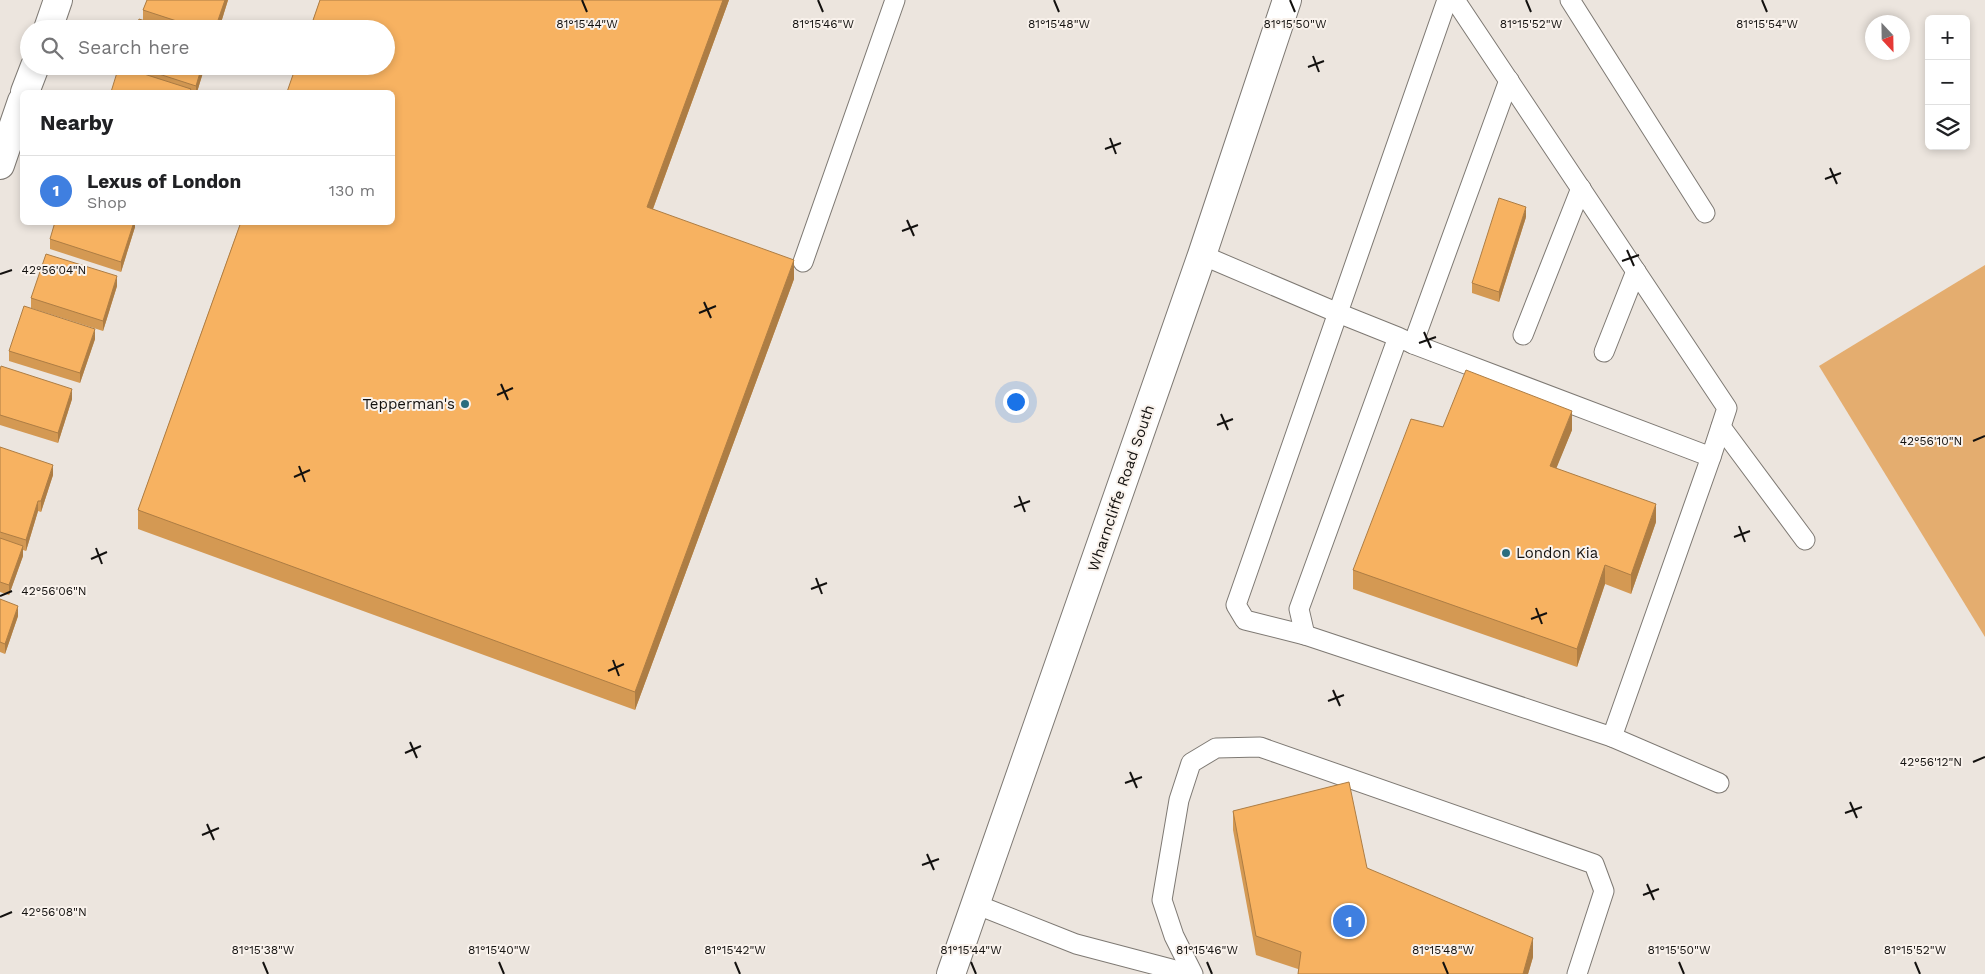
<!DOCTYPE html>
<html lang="en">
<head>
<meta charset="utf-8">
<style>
  :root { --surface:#fff; --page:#f2f2f2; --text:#202124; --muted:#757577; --line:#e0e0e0; --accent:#b45309 }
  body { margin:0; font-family:"Work Sans",sans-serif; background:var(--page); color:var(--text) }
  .controls { position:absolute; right:15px; top:15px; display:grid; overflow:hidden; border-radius:8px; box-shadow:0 2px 8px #0003 }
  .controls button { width:45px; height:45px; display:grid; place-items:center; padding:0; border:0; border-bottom:1px solid var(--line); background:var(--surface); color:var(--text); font:25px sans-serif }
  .compass { position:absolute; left:1865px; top:15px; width:45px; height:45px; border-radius:50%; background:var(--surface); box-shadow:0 2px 8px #0003; rotate:158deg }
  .you { position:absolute; left:1015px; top:401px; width:18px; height:18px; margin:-12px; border:4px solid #fff; border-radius:50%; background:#1a73e8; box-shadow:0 0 0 8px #1a73e833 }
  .badge { display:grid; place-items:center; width:32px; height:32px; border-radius:50%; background:var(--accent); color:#fff; font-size:16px; font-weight:700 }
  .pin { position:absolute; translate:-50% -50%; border:2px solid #fff; box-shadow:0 1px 5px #0006 }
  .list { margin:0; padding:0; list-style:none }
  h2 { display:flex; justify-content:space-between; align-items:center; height:65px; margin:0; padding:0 20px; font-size:21px }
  h2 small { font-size:16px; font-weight:400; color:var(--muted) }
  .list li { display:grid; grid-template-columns:32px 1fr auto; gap:15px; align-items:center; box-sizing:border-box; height:70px; padding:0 20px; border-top:1px solid var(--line) }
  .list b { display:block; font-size:19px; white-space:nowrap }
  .list p { margin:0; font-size:16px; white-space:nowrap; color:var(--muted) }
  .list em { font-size:16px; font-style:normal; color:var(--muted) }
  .icon { flex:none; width:28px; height:28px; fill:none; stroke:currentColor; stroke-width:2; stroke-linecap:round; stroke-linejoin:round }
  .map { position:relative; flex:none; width:1985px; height:974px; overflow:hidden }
  .search { position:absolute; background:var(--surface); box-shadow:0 2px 8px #0003; left:20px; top:20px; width:375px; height:55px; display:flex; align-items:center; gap:12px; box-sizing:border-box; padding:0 18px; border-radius:28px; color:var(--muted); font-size:19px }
  .panel { position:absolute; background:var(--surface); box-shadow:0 2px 8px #0003; left:20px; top:90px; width:375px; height:135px; border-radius:8px }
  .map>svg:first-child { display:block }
  .green { fill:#e4ad6f }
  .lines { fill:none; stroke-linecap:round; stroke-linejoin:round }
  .service-casing { stroke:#7e7973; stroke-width:21 }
  .minor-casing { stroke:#7e7973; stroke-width:30 }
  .secondary-casing { stroke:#7e7973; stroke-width:30 }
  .service { stroke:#fff; stroke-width:19 }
  .minor { stroke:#fff; stroke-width:28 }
  .secondary { stroke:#fff; stroke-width:28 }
  .wall { fill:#d49953 }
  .shaded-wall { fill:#ad7d44 }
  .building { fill:#f7b261; stroke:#ad7d44 }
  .ticks { fill:none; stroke:#13110f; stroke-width:2 }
  .poi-dot { fill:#2a6d7f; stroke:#f9f2ec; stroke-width:2 }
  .labels { text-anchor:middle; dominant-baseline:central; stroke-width:4; stroke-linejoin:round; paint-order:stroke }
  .poi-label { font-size:15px; fill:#13110f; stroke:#f9f2ec; text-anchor:end }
  .street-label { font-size:15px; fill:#13110f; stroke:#f9f2ec }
  .ticks-label { font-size:12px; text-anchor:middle; fill:#13110f; stroke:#f9f2ec; stroke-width:4; stroke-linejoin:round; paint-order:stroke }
</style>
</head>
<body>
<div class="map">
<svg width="1985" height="974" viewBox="0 0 1985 974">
  <rect width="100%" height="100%" fill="#ece5de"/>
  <path class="green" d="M1985,265v372l-166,-271z"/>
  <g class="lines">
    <defs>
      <g id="service">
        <path d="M1455,0l272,408 -16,49"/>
        <path d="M1570,0l135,213"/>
        <path d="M1202,255l136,58 60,24 -99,272 6,26 307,102 99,-280 -298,-113 -15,-7"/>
        <path d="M803,262l92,-262"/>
        <path d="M1523,335l58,-147"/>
        <path d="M1413,344l96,-264"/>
        <path d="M1604,352l32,-81"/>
        <path d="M1721,427l84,113"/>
        <path d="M1305,635l-60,-15 -9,-15 211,-605"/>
        <path d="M1612,737l107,46"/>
        <path d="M975,904l101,40 114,30"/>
        <path d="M1193,974l-19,-38 -12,-36 17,-100 12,-37 25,-15 44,-1 334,117 10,27 -27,83"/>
      </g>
      <g id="minor">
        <path d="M48,29l10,-29"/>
        <path d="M25,92l10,-26"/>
        <path d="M0,165l22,-64"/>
      </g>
      <path id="secondary" d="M951,974l251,-719 85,-255"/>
    </defs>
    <use href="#service" class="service-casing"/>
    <use href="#minor" class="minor-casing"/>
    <use href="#secondary" class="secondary-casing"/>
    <use href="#service" class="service"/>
    <use href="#minor" class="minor"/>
    <use href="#secondary" class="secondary"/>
  </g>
  <g class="wall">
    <path d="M147,0h81l-9,29h-83l7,-9v-10z"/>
    <path d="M320,0h409l-76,209 141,70 -159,431 -497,-181v-19z"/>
    <path d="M125,66h80l-8,26h-86l14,-24z"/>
    <path d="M1526,217l-27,85 -27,-9v-10z"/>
    <path d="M135,222v5l-14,45 -71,-23v-10z"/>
    <path d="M117,286l-14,45 -72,-23v-10z"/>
    <path d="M95,339l-15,44 -71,-22v-10z"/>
    <path d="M0,370l72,29 -14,44 -58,-18z"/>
    <path d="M1443,427l129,3 -16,38 100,54 -25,72 -26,-10 -28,83 -224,-78v-19z"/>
    <path d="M0,447l53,28 -12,37 -3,-1 -12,40 -3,-1v6l-14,39 -9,-3z"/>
    <path d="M0,599l18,17 -13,38 -5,-2z"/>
    <path d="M1233,811l134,57 166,89 -5,17h-230v-5l-42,-14 -23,-125z"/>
  </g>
  <g class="shaded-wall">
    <path d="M225,0h3l-9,29h-4z"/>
    <path d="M723,0h6l-82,225v-18z"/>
    <path d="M202,66h3l-8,26h-1v-6z"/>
    <path d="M1526,207v10l-27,85v-10z"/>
    <path d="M134,222h1v5l-14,45v-10z"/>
    <path d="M794,260v19l-159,431v-18z"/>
    <path d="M117,276v10l-14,45v-10z"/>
    <path d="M95,329v10l-15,44v-10z"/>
    <path d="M72,389v10l-14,44v-10z"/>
    <path d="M1572,411v19l-22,54v-18z"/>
    <path d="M53,465v10l-12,37v-11z"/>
    <path d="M38,501v10l-12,40v-11z"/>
    <path d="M1656,504v18l-25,72v-19z"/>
    <path d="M23,546v10l-14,39v-10z"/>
    <path d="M1605,565v19l-28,83v-18z"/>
    <path d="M18,606v10l-13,38v-10z"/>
    <path d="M1533,938v19l-5,17h-5z"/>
  </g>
  <g class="building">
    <path d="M147,0h78l-10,29h-14l-58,-19z"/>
    <path d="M320,0h403l-76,207 147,53 -159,432 -497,-182 103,-288h151v-130h-105l9,-26h90v-37h-76z"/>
    <path d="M139,19l31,10h-34z"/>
    <path d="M119,66l72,23 -2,3h-78z"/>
    <path d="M134,66h68l-6,20z"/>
    <path d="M1499,198l27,9 -27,85 -27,-9z"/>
    <path d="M55,222h79l-13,40 -71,-23z"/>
    <path d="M46,254l71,22 -14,45 -72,-23z"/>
    <path d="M24,306l71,23 -15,44 -71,-22z"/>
    <path d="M1,366l71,23 -14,44 -58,-18v-45z"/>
    <path d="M1466,370l106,41 -22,55 106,38 -25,71 -26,-10 -28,84 -224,-79 58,-151 32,8z"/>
    <path d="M0,447l53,18 -12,36h-3l-12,39 -26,-8z"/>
    <path d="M0,538l23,8 -14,39 -9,-3z"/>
    <path d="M0,599l18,7 -13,38 -5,-2z"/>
    <path d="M1349,782l18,86 166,70 -10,36h-225l3,-22 -45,-16 -23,-125z"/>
  </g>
  <path class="ticks" d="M582,0l5,12M818,0l5,12M1054,0l5,12M1290,0l5,12M1526,0l5,12M1762,0l5,12M1313,56l6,16M1308,67l16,-6M1110,138l6,16M1105,149l16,-6M1830,168l7,16M1825,179l16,-6M907,220l7,16M902,231l16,-6M1627,250l7,16M1622,261l17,-6M0,274l12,-4M704,302l7,16M699,313l17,-7M1424,332l7,16M1419,343l17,-6M501,384l7,16M497,395l16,-7M1221,414l7,16M1217,425l16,-6M1973,441l12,-5M299,466l6,16M294,477l16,-7M1019,496l6,16M1014,507l16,-6M1739,526l6,16M1734,537l16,-6M96,548l6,16M91,559l16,-7M816,578l6,16M811,589l16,-6M0,596l12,-5M1536,608l6,16M1531,619l16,-6M613,660l6,16M608,671l16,-7M1333,690l7,16M1328,701l16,-6M410,742l7,16M405,753l16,-7M1973,762l12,-5M1130,772l7,16M1125,783l17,-6M1850,802l7,16M1845,813l17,-6M207,824l7,16M202,835l17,-7M927,854l7,16M922,865l17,-6M1647,884l7,16M1643,895l16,-6M0,917l12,-5M263,962l5,12M499,962l5,12M735,962l5,12M971,962l5,12M1207,962l5,12M1443,962l5,12M1679,962l5,12M1915,962l5,12"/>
  <g class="poi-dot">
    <circle cx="465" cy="404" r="5"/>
    <circle cx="1506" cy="553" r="5"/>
  </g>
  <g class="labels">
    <g class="poi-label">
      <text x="455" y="404">Tepperman's</text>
      <text x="1516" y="553" text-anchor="start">London Kia</text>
    </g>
    <g class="street-label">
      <text transform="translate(1121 488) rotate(-71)">Wharncliffe Road South</text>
    </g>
  </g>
  <g class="ticks-label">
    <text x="587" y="28">81°15'44"W</text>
    <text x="823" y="28">81°15'46"W</text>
    <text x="1059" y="28">81°15'48"W</text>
    <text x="1295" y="28">81°15'50"W</text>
    <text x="1531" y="28">81°15'52"W</text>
    <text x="1767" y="28">81°15'54"W</text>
    <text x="54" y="274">42°56'04"N</text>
    <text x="1931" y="445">42°56'10"N</text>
    <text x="54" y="595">42°56'06"N</text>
    <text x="1931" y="766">42°56'12"N</text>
    <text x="54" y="916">42°56'08"N</text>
    <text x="263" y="954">81°15'38"W</text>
    <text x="499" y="954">81°15'40"W</text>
    <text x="735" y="954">81°15'42"W</text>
    <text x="971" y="954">81°15'44"W</text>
    <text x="1207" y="954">81°15'46"W</text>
    <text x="1443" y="954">81°15'48"W</text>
    <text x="1679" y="954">81°15'50"W</text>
    <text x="1915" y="954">81°15'52"W</text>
  </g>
</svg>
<div class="controls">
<button>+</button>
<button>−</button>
<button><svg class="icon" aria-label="layers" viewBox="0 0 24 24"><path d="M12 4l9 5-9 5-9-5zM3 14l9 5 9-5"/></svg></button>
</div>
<svg class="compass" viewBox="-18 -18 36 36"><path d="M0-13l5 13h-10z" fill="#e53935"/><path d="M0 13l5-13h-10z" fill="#757577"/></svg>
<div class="you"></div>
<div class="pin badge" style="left:1349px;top:921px;background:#3f7fe0">1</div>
<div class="search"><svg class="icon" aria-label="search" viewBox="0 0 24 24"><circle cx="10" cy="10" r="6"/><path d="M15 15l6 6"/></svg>Search here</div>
<section class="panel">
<h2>Nearby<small></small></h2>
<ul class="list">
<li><span class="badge" style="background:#3f7fe0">1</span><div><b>Lexus of London</b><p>Shop</p></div><em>130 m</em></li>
</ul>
</section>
</div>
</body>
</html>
